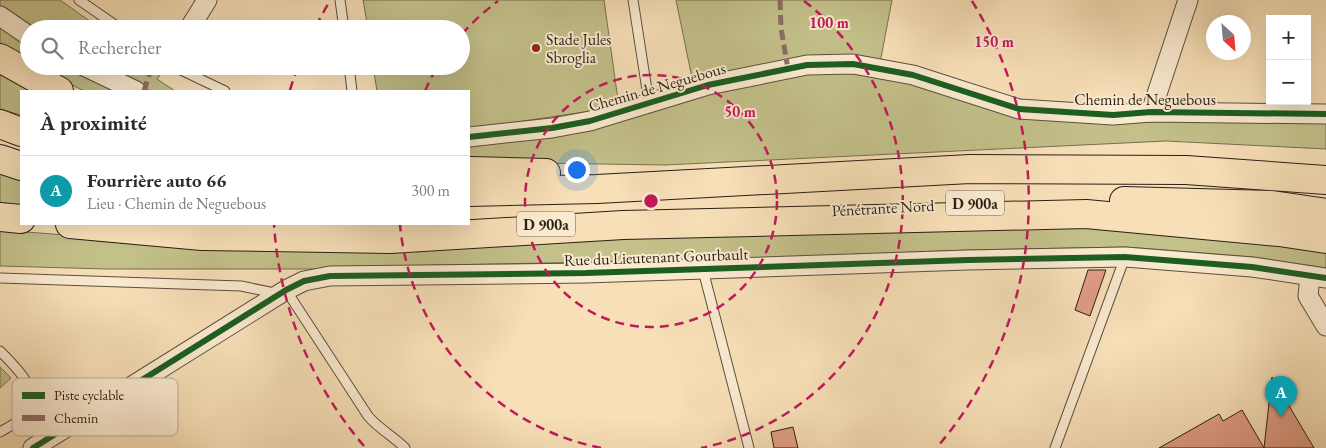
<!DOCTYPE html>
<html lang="fr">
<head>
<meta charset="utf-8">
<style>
  :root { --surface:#fff; --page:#f7f7f7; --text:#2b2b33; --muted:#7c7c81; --line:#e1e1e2; --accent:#8f2418 }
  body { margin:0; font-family:"EB Garamond",serif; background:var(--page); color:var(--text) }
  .controls { position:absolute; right:15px; top:15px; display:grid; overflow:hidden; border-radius:0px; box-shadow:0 5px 20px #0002 }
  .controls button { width:45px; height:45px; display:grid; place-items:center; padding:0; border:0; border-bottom:1px solid var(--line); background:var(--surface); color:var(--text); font:25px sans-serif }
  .compass { position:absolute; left:1206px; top:15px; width:45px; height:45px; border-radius:50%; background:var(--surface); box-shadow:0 5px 20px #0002; rotate:154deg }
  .you { position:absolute; left:576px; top:169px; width:18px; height:18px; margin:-12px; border:4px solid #fff; border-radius:50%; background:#1a73e8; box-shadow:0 0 0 8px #1a73e833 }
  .badge { display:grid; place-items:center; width:32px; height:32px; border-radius:50%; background:var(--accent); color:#fff; font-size:16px; font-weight:700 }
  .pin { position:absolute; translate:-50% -41px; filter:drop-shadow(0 1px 2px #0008) }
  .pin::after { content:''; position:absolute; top:26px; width:18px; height:15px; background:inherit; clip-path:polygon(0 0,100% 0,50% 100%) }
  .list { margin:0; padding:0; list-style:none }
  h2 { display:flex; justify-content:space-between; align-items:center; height:65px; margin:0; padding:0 20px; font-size:21px }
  h2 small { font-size:16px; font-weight:400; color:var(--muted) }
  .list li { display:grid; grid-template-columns:32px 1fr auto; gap:15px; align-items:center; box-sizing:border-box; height:70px; padding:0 20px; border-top:1px solid var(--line) }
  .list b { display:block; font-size:19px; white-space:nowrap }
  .list p { margin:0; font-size:16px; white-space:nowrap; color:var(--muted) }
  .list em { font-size:16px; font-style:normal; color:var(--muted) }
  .icon { flex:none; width:28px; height:28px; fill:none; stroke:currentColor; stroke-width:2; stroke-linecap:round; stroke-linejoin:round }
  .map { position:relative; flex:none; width:1326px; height:448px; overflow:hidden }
  .search { position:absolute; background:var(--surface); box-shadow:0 5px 20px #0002; left:20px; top:20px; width:450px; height:55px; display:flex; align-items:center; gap:12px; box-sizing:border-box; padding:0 18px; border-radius:28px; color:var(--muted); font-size:19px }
  .panel { position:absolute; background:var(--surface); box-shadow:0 5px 20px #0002; left:20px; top:90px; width:450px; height:135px; border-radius:0px }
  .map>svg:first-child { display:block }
  .green { fill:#c3c08a; stroke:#76704f }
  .building { fill:#e09d85; stroke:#2a1f14 }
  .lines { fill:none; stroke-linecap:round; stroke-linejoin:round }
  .service-casing { stroke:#5d4f3d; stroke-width:11 }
  .minor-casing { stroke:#5d4f3d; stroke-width:21 }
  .trunk-casing { stroke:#2a1f14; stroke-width:30 }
  .service { stroke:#faead0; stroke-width:9 }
  .minor { stroke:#faead0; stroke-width:19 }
  .trunk { stroke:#f7dfb7; stroke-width:28 }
  .quiet { stroke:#8d6e63; stroke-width:5; stroke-dasharray:10 5; stroke-linecap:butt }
  .cycleway-casing { stroke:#faead0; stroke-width:9 }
  .cycleway { stroke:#1b5e20; stroke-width:6 }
  .ring { fill:none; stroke:#c2185b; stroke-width:2.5; stroke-dasharray:9 6 }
  .poi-dot { fill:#8f2418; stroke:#faead0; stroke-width:2 }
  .labels { text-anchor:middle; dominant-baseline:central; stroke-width:4; stroke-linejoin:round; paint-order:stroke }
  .shield { fill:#faead0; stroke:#685c4c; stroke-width:1 }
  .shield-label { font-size:15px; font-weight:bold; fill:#2a1f14 }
  .poi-label { font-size:16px; fill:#2a1f14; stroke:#faead0; text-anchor:start }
  .street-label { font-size:16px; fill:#2a1f14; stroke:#faead0 }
  .key { fill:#faead0; stroke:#bcad98; stroke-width:1 }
  .key-label { font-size:14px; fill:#2a1f14 }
  .centre { fill:#c2185b; stroke:#faead0; stroke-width:2.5 }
  .ring-label { font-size:15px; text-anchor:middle; font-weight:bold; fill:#c2185b; stroke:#faead0; stroke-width:4; stroke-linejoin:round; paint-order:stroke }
</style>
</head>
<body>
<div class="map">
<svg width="1326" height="448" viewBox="0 0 1326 448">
  <rect width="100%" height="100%" fill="#f7dfb7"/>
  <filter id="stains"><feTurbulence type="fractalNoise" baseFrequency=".004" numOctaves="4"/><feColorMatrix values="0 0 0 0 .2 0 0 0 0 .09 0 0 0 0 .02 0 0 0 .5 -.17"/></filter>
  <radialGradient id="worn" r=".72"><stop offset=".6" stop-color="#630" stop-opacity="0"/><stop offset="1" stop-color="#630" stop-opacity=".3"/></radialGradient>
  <g class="green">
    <path d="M0,0h60l41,29h-72l-29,-21z"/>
    <path d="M363,0h241l15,107 -150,22v-38h-92l-4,-25h88v-37h-93z"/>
    <path d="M676,0h216l-12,63 -187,20z"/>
    <path d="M0,22l29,23v18l-29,-18z"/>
    <path d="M0,66l42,25h-21v24l-21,-6z"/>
    <path d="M35,66h33l50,25h-34z"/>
    <path d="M98,66h48l17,5 -6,8 18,12h-24z"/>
    <path d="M852,72l59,10 107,34 308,6v27l-160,-8 -501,24 -196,-3v-17l241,-53 98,-19z"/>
    <path d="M0,174l21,7v31l-21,-3z"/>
    <path d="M1085,227l193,18 48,7v16l-73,-11 -127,-10 -158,3 -265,10 -366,7 -18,2h-213l-106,-3v-36l212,16z"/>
    <path d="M0,367l11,11 -11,10z"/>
  </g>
  <g class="building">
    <path d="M1088,270h18l-16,46 -15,-6z"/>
    <path d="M1272,377l42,71h-155l60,-34 4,7 19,-11 22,38z"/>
    <path d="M793,427l5,21h-24l-3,-16z"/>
  </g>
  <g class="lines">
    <defs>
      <g id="service">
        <path d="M79,0l42,29"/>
        <path d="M340,0l4,29"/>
        <path d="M633,0l16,103"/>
        <path d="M162,66h4"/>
        <path d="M178,66l3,4 44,21"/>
        <path d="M349,66l3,25"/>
        <path d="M703,270l46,178"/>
        <path d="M0,278l241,8 38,8"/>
        <path d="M286,290l82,126c11,13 25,20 37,32"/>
        <path d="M0,351c16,17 46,42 23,66 -6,6 -16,11 -23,15"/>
        <path d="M1055,448l70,-191"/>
      </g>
      <g id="minor">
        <path d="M0,16l29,20"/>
        <path d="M189,29l18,-29"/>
        <path d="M84,66l52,25"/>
        <path d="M1151,112l37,-112"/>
        <path d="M469,137l83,-9 38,-7 118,-36 99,-20 46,-1 60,11 106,34 94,6 38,-3 175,2"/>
        <path d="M1310,276l-2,20 18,30"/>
        <path d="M33,448l253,-158 18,-9 26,-5 256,-3 382,-13 157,-3 127,10 74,11"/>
      </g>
      <g id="trunk">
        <path d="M0,58l59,33"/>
        <path d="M0,124l21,8"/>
        <path d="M0,159l21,7"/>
        <path d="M469,171l77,2"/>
        <path d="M469,192l128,-3 373,-20 216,1 140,10"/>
        <path d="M1124,201l148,4 54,8"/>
        <path d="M0,217l21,2"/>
        <path d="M70,224l132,12 188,3 233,-14 463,-11 193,18 47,7"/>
      </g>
    </defs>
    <use href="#service" class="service-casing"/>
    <use href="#minor" class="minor-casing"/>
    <use href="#trunk" class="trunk-casing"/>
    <use href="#service" class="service"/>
    <use href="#minor" class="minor"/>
    <use href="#trunk" class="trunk"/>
    <g class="quiet">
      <path d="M780,0l1,28 7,41"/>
      <path d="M144,91l8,-25"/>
    </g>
    <defs>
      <g id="cycleway">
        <path d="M469,137l83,-9 38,-7 118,-36 99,-20 46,-1 60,11 106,34 94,6 38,-3 175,2"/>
        <path d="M33,448l253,-158 18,-9 26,-5 256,-3 382,-13 157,-3 127,10 74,11"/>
      </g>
    </defs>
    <use href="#cycleway" class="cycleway-casing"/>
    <use href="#cycleway" class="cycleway"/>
  </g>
  <g class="ring">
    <circle cx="651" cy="201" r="126"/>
    <path d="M601 448A252 252 0 0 1 400 225M425 91A252 252 0 0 1 437 67M462 34A252 252 0 0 1 498 1M804 1A252 252 0 0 1 701 448"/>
    <path d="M364 446A378 378 0 0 1 274 224M290 90A378 378 0 0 1 297 69M316 26A378 378 0 0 1 330 1M972 1A378 378 0 0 1 938 446"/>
  </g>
  <circle class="poi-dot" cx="536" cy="48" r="5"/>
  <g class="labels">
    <g class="shield">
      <rect x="946" y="190.5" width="58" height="25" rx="4"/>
      <rect x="517" y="211.5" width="58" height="25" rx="4"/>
    </g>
    <g class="shield-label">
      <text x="975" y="203">D 900a</text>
      <text x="546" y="224">D 900a</text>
    </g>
    <g class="poi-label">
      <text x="546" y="39">Stade Jules<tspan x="546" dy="18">Sbroglia</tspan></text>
    </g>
    <g class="street-label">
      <text transform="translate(657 87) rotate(-16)">Chemin de Neguebous</text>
      <text x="1145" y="99">Chemin de Neguebous</text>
      <text transform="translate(883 208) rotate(-3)">Pénétrante Nord</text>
      <text transform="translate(656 257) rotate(-2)">Rue du Lieutenant Gourbault</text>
    </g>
  </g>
  <rect x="12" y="378" width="166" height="58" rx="8" class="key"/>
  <rect x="22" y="392" width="23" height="7" fill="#1b5e20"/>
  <rect x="22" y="415" width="23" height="6" fill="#8d6e63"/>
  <g class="key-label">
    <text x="54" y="400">Piste cyclable</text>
    <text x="54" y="423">Chemin</text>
  </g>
  <circle cx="651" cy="201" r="8" class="centre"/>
  <g class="ring-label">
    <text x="829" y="28">100 m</text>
    <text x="994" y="47">150 m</text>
    <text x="740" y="117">50 m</text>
  </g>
  <rect width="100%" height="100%" filter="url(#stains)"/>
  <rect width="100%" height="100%" fill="url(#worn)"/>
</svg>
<div class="controls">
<button>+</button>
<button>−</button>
</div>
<svg class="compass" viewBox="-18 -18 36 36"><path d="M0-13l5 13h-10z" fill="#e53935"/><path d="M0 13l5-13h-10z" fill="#7c7c81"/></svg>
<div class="you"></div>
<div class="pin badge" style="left:1281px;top:417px;background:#0f9aa8">A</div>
<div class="search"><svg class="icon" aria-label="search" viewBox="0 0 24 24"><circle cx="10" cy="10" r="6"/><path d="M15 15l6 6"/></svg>Rechercher</div>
<section class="panel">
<h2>À proximité<small></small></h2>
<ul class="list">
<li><span class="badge" style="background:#0f9aa8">A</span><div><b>Fourrière auto 66</b><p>Lieu · Chemin de Neguebous</p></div><em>300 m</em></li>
</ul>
</section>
</div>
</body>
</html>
